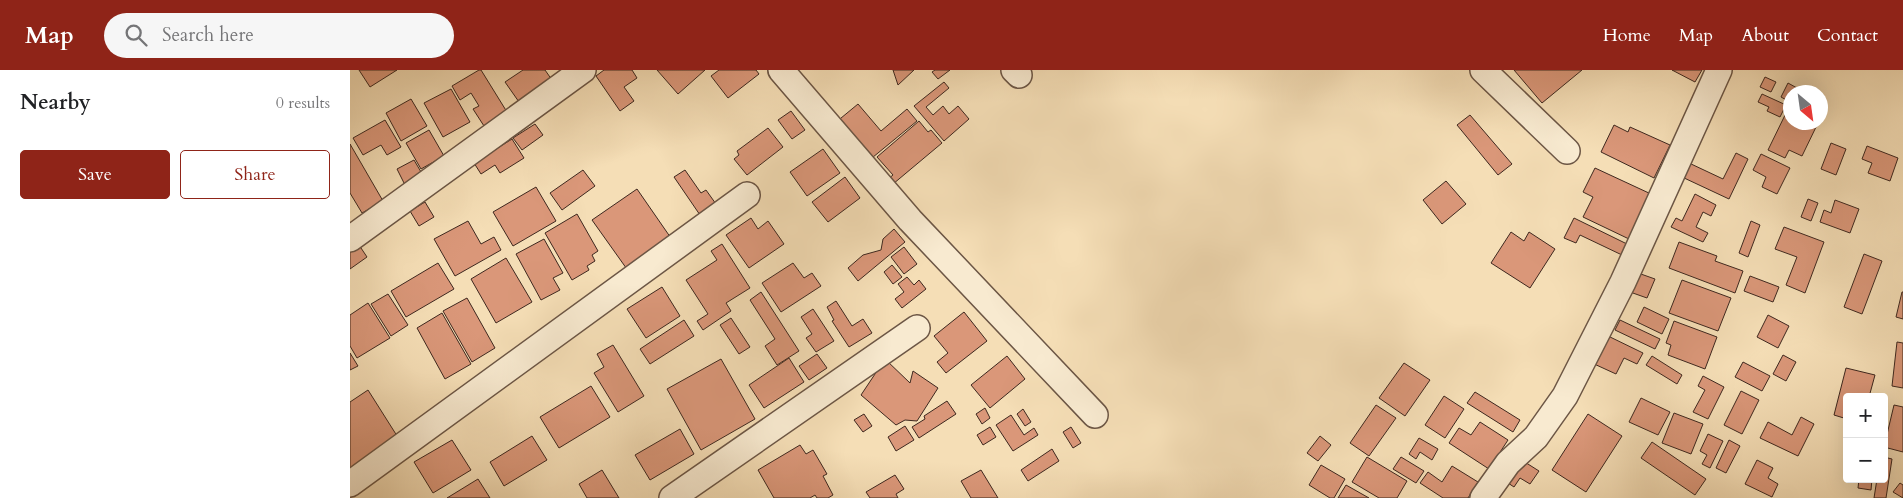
<!DOCTYPE html>
<html lang="en">
<head>
<meta charset="utf-8">
<style>
  :root { --surface:#fff; --page:#f6f6f6; --text:#202124; --muted:#757577; --line:#e0e0e0; --accent:#8f2418 }
  body { margin:0; font-family:Cardo,serif; background:var(--page); color:var(--text) }
  .controls { position:absolute; right:15px; bottom:15px; display:grid; overflow:hidden; border-radius:5px; box-shadow:0 5px 20px #0002 }
  .controls button { width:45px; height:45px; display:grid; place-items:center; padding:0; border:0; border-bottom:1px solid var(--line); background:var(--surface); color:var(--text); font:25px sans-serif }
  .compass { position:absolute; left:1433px; top:15px; width:45px; height:45px; border-radius:50%; background:var(--surface); box-shadow:0 5px 20px #0002; rotate:151deg }
  .list { margin:0; padding:0; list-style:none }
  h2 { display:flex; justify-content:space-between; align-items:center; height:65px; margin:0; padding:0 20px; font-size:21px }
  h2 small { font-size:16px; font-weight:400; color:var(--muted) }
  .actions { display:flex; gap:10px; padding:15px 20px }
  .actions a { flex:1; padding:11px 0; border:1px solid var(--accent); border-radius:5px; text-align:center; font-size:18px; color:var(--accent) }
  .actions .main { background:var(--accent); color:#fff }
  .icon { flex:none; width:28px; height:28px; fill:none; stroke:currentColor; stroke-width:2; stroke-linecap:round; stroke-linejoin:round }
  .map { position:relative; flex:none; width:1553px; height:428px; overflow:hidden }
  header { display:flex; align-items:center; gap:30px; box-sizing:border-box; height:70px; padding:0 25px; background:var(--accent); color:#fff }
  header strong { font-size:24px }
  nav { display:flex; gap:28px; margin-inline-start:auto; font-size:18px }
  .search { width:350px; height:45px; background:var(--page); display:flex; align-items:center; gap:12px; box-sizing:border-box; padding:0 18px; border-radius:28px; color:var(--muted); font-size:19px }
  main { display:flex }
  aside { flex:1; background:var(--surface) }
  .map>svg:first-child { display:block }
  .building { fill:#da9779; stroke:#3e281f }
  .lines { fill:none; stroke-linecap:round; stroke-linejoin:round }
  .minor-casing { stroke:#6c5645; stroke-width:28 }
  .minor { stroke:#f8ead0; stroke-width:25 }
</style>
</head>
<body>
<header>
<strong>Map</strong>
<div class="search"><svg class="icon" aria-label="search" viewBox="0 0 24 24"><circle cx="10" cy="10" r="6"/><path d="M15 15l6 6"/></svg>Search here</div>
<nav><a>Home</a><a>Map</a><a>About</a><a>Contact</a></nav>
</header>
<main>
<aside>
<h2>Nearby<small>0 results</small></h2>
<ul class="list">
</ul>
<div class="actions"><a class="main">Save</a><a>Share</a></div>
</aside>
<div class="map">
<svg width="1553" height="428" viewBox="0 0 1553 428">
  <rect width="100%" height="100%" fill="#f5deb6"/>
  <filter id="stains"><feTurbulence type="fractalNoise" baseFrequency=".004" numOctaves="4"/><feColorMatrix values="0 0 0 0 .2 0 0 0 0 .09 0 0 0 0 .02 0 0 0 .5 -.17"/></filter>
  <radialGradient id="worn" r=".72"><stop offset=".6" stop-color="#630" stop-opacity="0"/><stop offset="1" stop-color="#630" stop-opacity=".3"/></radialGradient>
  <g class="building">
    <path d="M9,0h38l-27,17z"/>
    <path d="M129,0h2l26,42 -23,14 -11,-17 6,-3 -8,-13 -11,7 -8,-14z"/>
    <path d="M173,0h22l7,10 -33,22 -14,-20z"/>
    <path d="M254,0h28l5,8 -13,9 10,14 -14,10 -24,-35z"/>
    <path d="M307,0h48l-27,24z"/>
    <path d="M369,0h37l3,4 -31,24 -17,-22z"/>
    <path d="M543,0h21l-16,15z"/>
    <path d="M585,0h15l-12,9 -6,-7z"/>
    <path d="M1164,0h68l-40,33z"/>
    <path d="M1322,0h30l-7,12z"/>
    <path d="M1415,7l11,5 -5,10 -11,-5z"/>
    <path d="M594,12l5,6 -23,19 7,8 10,-9 6,8 9,-8 11,13 -25,22 -30,-35z"/>
    <path d="M1438,13l9,5 -2,4h-5v10l-9,-5z"/>
    <path d="M101,19l19,33 -27,15 -19,-34z"/>
    <path d="M1412,24l24,11 -6,12 -13,-6 2,-4 -11,-5z"/>
    <path d="M61,29l16,27 -26,15 -15,-28z"/>
    <path d="M508,34l23,27 26,-22 10,12 -50,41 -32,-39z"/>
    <path d="M441,41l14,19 -13,9 -14,-19z"/>
    <path d="M1437,41l3,1v10h21l6,3 -15,31 -13,-6 -4,8 -17,-8z"/>
    <path d="M1120,45l42,49 -14,11 -41,-50z"/>
    <path d="M35,50l16,27 -14,8 -6,-10 -18,10 -10,-17z"/>
    <path d="M569,51l9,11 3,-2 11,13 -49,41 -5,-5 5,-4 -16,-18z"/>
    <path d="M185,54l8,11 -21,15 -9,-12z"/>
    <path d="M1264,55l14,7 2,-5 40,18 -16,33 -53,-26z"/>
    <path d="M418,58l15,19 -36,28 -13,-16 5,-4 -2,-4z"/>
    <path d="M79,60l15,26 -23,13 -15,-26z"/>
    <path d="M162,69l12,19 -24,15 -5,-8 -14,9 -7,-11z"/>
    <path d="M1481,73l15,6 -10,26 -15,-6z"/>
    <path d="M0,74l33,57 -21,12 -12,-20z"/>
    <path d="M1517,76l31,12 -8,23 -22,-8 4,-10 -10,-4z"/>
    <path d="M473,79l17,24 -33,23 -17,-24z"/>
    <path d="M1386,83l12,6 -19,40 -47,-22 7,-14 34,16z"/>
    <path d="M1411,84l29,14 -13,26 -15,-7 4,-10 -13,-7z"/>
    <path d="M64,90l10,17 -18,10 -9,-18z"/>
    <path d="M1245,98l56,26 -22,45 -46,-22 10,-20 -10,-5z"/>
    <path d="M233,100l12,16 -33,24 -12,-17z"/>
    <path d="M335,100l16,23 5,-3 10,14 -16,11 -26,-38z"/>
    <path d="M495,107l15,21 -32,24 -16,-20z"/>
    <path d="M1096,111l20,23 -24,20 -19,-24z"/>
    <path d="M186,117l20,34 -43,25 -20,-34z"/>
    <path d="M287,119l36,52 -44,31 -37,-52z"/>
    <path d="M1345,124l21,11 -5,11 -8,-4 -7,15 12,6 -5,9 -32,-15 5,-9 6,3z"/>
    <path d="M1458,129l10,4 -7,18 -10,-4z"/>
    <path d="M1485,130l24,9 -9,24 -30,-11 4,-12 7,3z"/>
    <path d="M75,132l9,15 -15,9 -9,-15z"/>
    <path d="M227,144l21,37 -6,4 3,6 -8,5 2,4 -17,10 -27,-47z"/>
    <path d="M401,148l7,11 10,-8 16,23 -35,24 -23,-33z"/>
    <path d="M1224,148l53,26 -5,11 -42,-20 -4,8 -12,-5z"/>
    <path d="M118,151l13,23 13,-7 7,13 -46,26 -21,-37z"/>
    <path d="M1401,151l9,4 -12,32 -9,-4z"/>
    <path d="M1434,157l40,15 -19,51 -19,-8 11,-28 -22,-8z"/>
    <path d="M544,159l11,13 -47,39 -10,-13 15,-13 18,-5 2,-11z"/>
    <path d="M1161,162l13,9 5,-9 26,17 -25,39 -39,-25z"/>
    <path d="M194,169l19,34 -10,5 7,12 -19,10 -25,-46z"/>
    <path d="M1329,172l38,14 -2,5 28,10 -8,22 -66,-25z"/>
    <path d="M372,174l28,44 -24,15 5,8 -28,19 -6,-9 11,-7 -22,-34 31,-20 -6,-9z"/>
    <path d="M9,175l8,12 -17,12v-18z"/>
    <path d="M554,177l13,17 -13,10 -13,-17z"/>
    <path d="M1514,184l18,7 -20,53 -18,-7z"/>
    <path d="M156,188l26,44 -36,21 -25,-44z"/>
    <path d="M88,193l16,26 -48,28 -15,-26z"/>
    <path d="M443,193l11,15 8,-5 9,13 -40,26 -19,-29z"/>
    <path d="M542,195l10,12 -9,7 -9,-12z"/>
    <path d="M1288,203l17,6 -8,19 -17,-6z"/>
    <path d="M1400,206l29,11 -6,15 -29,-11z"/>
    <path d="M557,207l7,8 5,-5 7,9 -24,19 -7,-9 9,-7 -6,-8z"/>
    <path d="M1332,210l49,18 -13,33 -49,-18z"/>
    <path d="M312,217l18,29 -34,22 -19,-29z"/>
    <path d="M411,222l38,59 -22,14 -12,-19 10,-7 -25,-39z"/>
    <path d="M1552,222h1v27l-7,-2z"/>
    <path d="M38,224l20,31 -17,11 -20,-32z"/>
    <path d="M117,228l28,50 -23,14 -29,-51z"/>
    <path d="M486,231l16,25 11,-7 9,14 -23,14 -17,-26 2,-1 -7,-13z"/>
    <path d="M18,233l22,35 -33,20 -7,-12v-31z"/>
    <path d="M1294,237l25,12 -7,15 -25,-12z"/>
    <path d="M463,239l21,32 -18,11 -10,-14 6,-4 -11,-17z"/>
    <path d="M614,242l23,29 -41,32 -9,-11 11,-9 -14,-17z"/>
    <path d="M92,243l29,51 -26,15 -28,-51z"/>
    <path d="M1418,245l21,11 -11,22 -21,-11z"/>
    <path d="M381,248l19,29 -11,7 -19,-29z"/>
    <path d="M334,250l10,16 -44,28 -10,-15z"/>
    <path d="M1270,250l40,19 -5,10 -40,-19z"/>
    <path d="M1324,251l43,16 -12,32 -37,-14 3,-10 -5,-2z"/>
    <path d="M1256,265l37,18 -6,11 -13,-6 -8,16 -24,-11z"/>
    <path d="M1547,272l6,1v45l-11,-2z"/>
    <path d="M263,275l31,51 -26,16 -24,-39 10,-6 -7,-13z"/>
    <path d="M0,283l8,13 -8,4z"/>
    <path d="M467,284l10,14 -18,12 -10,-14z"/>
    <path d="M1433,285l13,7 -10,19 -13,-7z"/>
    <path d="M657,286l18,23 -35,29 -19,-23z"/>
    <path d="M1302,286l30,19 -5,9 -31,-19z"/>
    <path d="M439,288l15,24 -40,26 -15,-23z"/>
    <path d="M371,289l34,60 -54,31 -34,-61z"/>
    <path d="M535,289l25,24 3,-12 25,17 -21,33 -12,-1 -9,5 -35,-30z"/>
    <path d="M1393,292l27,14 -8,15 -27,-14z"/>
    <path d="M1054,293l26,17 -25,36 -26,-18z"/>
    <path d="M1496,298l29,7 -6,22h-22v22l-13,-4z"/>
    <path d="M1353,306l21,11 -16,32 -15,-7 12,-22 -7,-4z"/>
    <path d="M241,316l19,31 -51,31 -19,-31z"/>
    <path d="M18,320l31,49 -49,31v-68z"/>
    <path d="M1391,321l18,9 -17,34 -18,-9z"/>
    <path d="M1125,322l45,28 -7,12 -46,-29z"/>
    <path d="M1094,326l20,13 -19,29 -20,-13z"/>
    <path d="M1291,328l29,14 -12,23 -29,-13z"/>
    <path d="M597,331l9,13 -37,24 -7,-11 13,-8 -1,-3z"/>
    <path d="M1026,335l20,13 -27,38 -19,-13z"/>
    <path d="M1544,335l9,2v45l-19,-5z"/>
    <path d="M635,338l5,10 -8,6 -6,-10z"/>
    <path d="M673,339l8,13 -6,4 -8,-12z"/>
    <path d="M1324,343l29,11 -12,30 -29,-11z"/>
    <path d="M514,344l8,12 -9,6 -9,-12z"/>
    <path d="M1238,344l34,22 -36,56 -34,-22z"/>
    <path d="M661,345l13,20 10,-7 4,7 -25,16 -17,-26z"/>
    <path d="M1451,347l13,7 -16,32 -38,-18 8,-16 24,13z"/>
    <path d="M1130,352l28,18 -19,29 -40,-26 10,-15 12,7z"/>
    <path d="M555,356l9,14 -18,11 -8,-14z"/>
    <path d="M640,357l6,10 -13,8 -6,-10z"/>
    <path d="M721,357l10,16 -8,5 -10,-16z"/>
    <path d="M330,359l14,25 -44,26 -15,-25z"/>
    <path d="M1358,364l15,7 -13,27 -8,-4 5,-9 -7,-4z"/>
    <path d="M182,366l15,24 -43,26 -14,-24z"/>
    <path d="M970,366l11,9 -13,16 -11,-8z"/>
    <path d="M1069,368l19,11 -6,11 -12,-8 -4,7 -7,-5z"/>
    <path d="M102,370l19,30 -38,23 -19,-31z"/>
    <path d="M1379,370l11,6 -14,27 -10,-5z"/>
    <path d="M1302,372l54,37 -11,16 -54,-37z"/>
    <path d="M450,375l6,9 7,-4 14,24 -4,2 10,19 -5,3h-11l-2,-3 -5,3h-36l-16,-28z"/>
    <path d="M702,379l7,12 -31,20 -7,-11z"/>
    <path d="M1017,387l40,24 -10,17h-18l-27,-16z"/>
    <path d="M1051,387l23,14 -8,12 -23,-14z"/>
    <path d="M1534,387l8,2 -6,39h-12l3,-19h7z"/>
    <path d="M1170,389l19,12 -9,13 -10,-6 -6,9 -9,-6z"/>
    <path d="M1407,390l16,8 -5,10 10,6 -6,13 -27,-13z"/>
    <path d="M971,395l24,14 -11,19h-4l-21,-13z"/>
    <path d="M1102,396l26,16 -10,16h-25l-23,-15 8,-11 14,10z"/>
    <path d="M252,400l17,28h-32l-8,-14z"/>
    <path d="M631,400l17,28h-27l-10,-17z"/>
    <path d="M545,405l9,14 -8,5 2,4h-28l-4,-6z"/>
    <path d="M128,409l12,19h-43z"/>
    <path d="M1509,409h13l-1,11 -13,-2z"/>
    <path d="M1550,413l3,2v13l-10,-6z"/>
    <path d="M996,415l23,13h-31z"/>
  </g>
  <g class="lines">
    <defs>
      <g id="minor">
        <path d="M431,0l129,150 185,195"/>
        <path d="M664,0l5,5"/>
        <path d="M1133,0l84,81"/>
        <path d="M0,169l233,-169"/>
        <path d="M0,414l397,-289"/>
        <path d="M322,428l245,-170"/>
        <path d="M1133,428l25,-35 28,-26 29,-41 58,-114 96,-212"/>
      </g>
    </defs>
    <use href="#minor" class="minor-casing"/>
    <use href="#minor" class="minor"/>
  </g>
  <rect width="100%" height="100%" filter="url(#stains)"/>
  <rect width="100%" height="100%" fill="url(#worn)"/>
</svg>
<div class="controls">
<button>+</button>
<button>−</button>
</div>
<svg class="compass" viewBox="-18 -18 36 36"><path d="M0-13l5 13h-10z" fill="#e53935"/><path d="M0 13l5-13h-10z" fill="#757577"/></svg>
</div>
</main>
</body>
</html>
